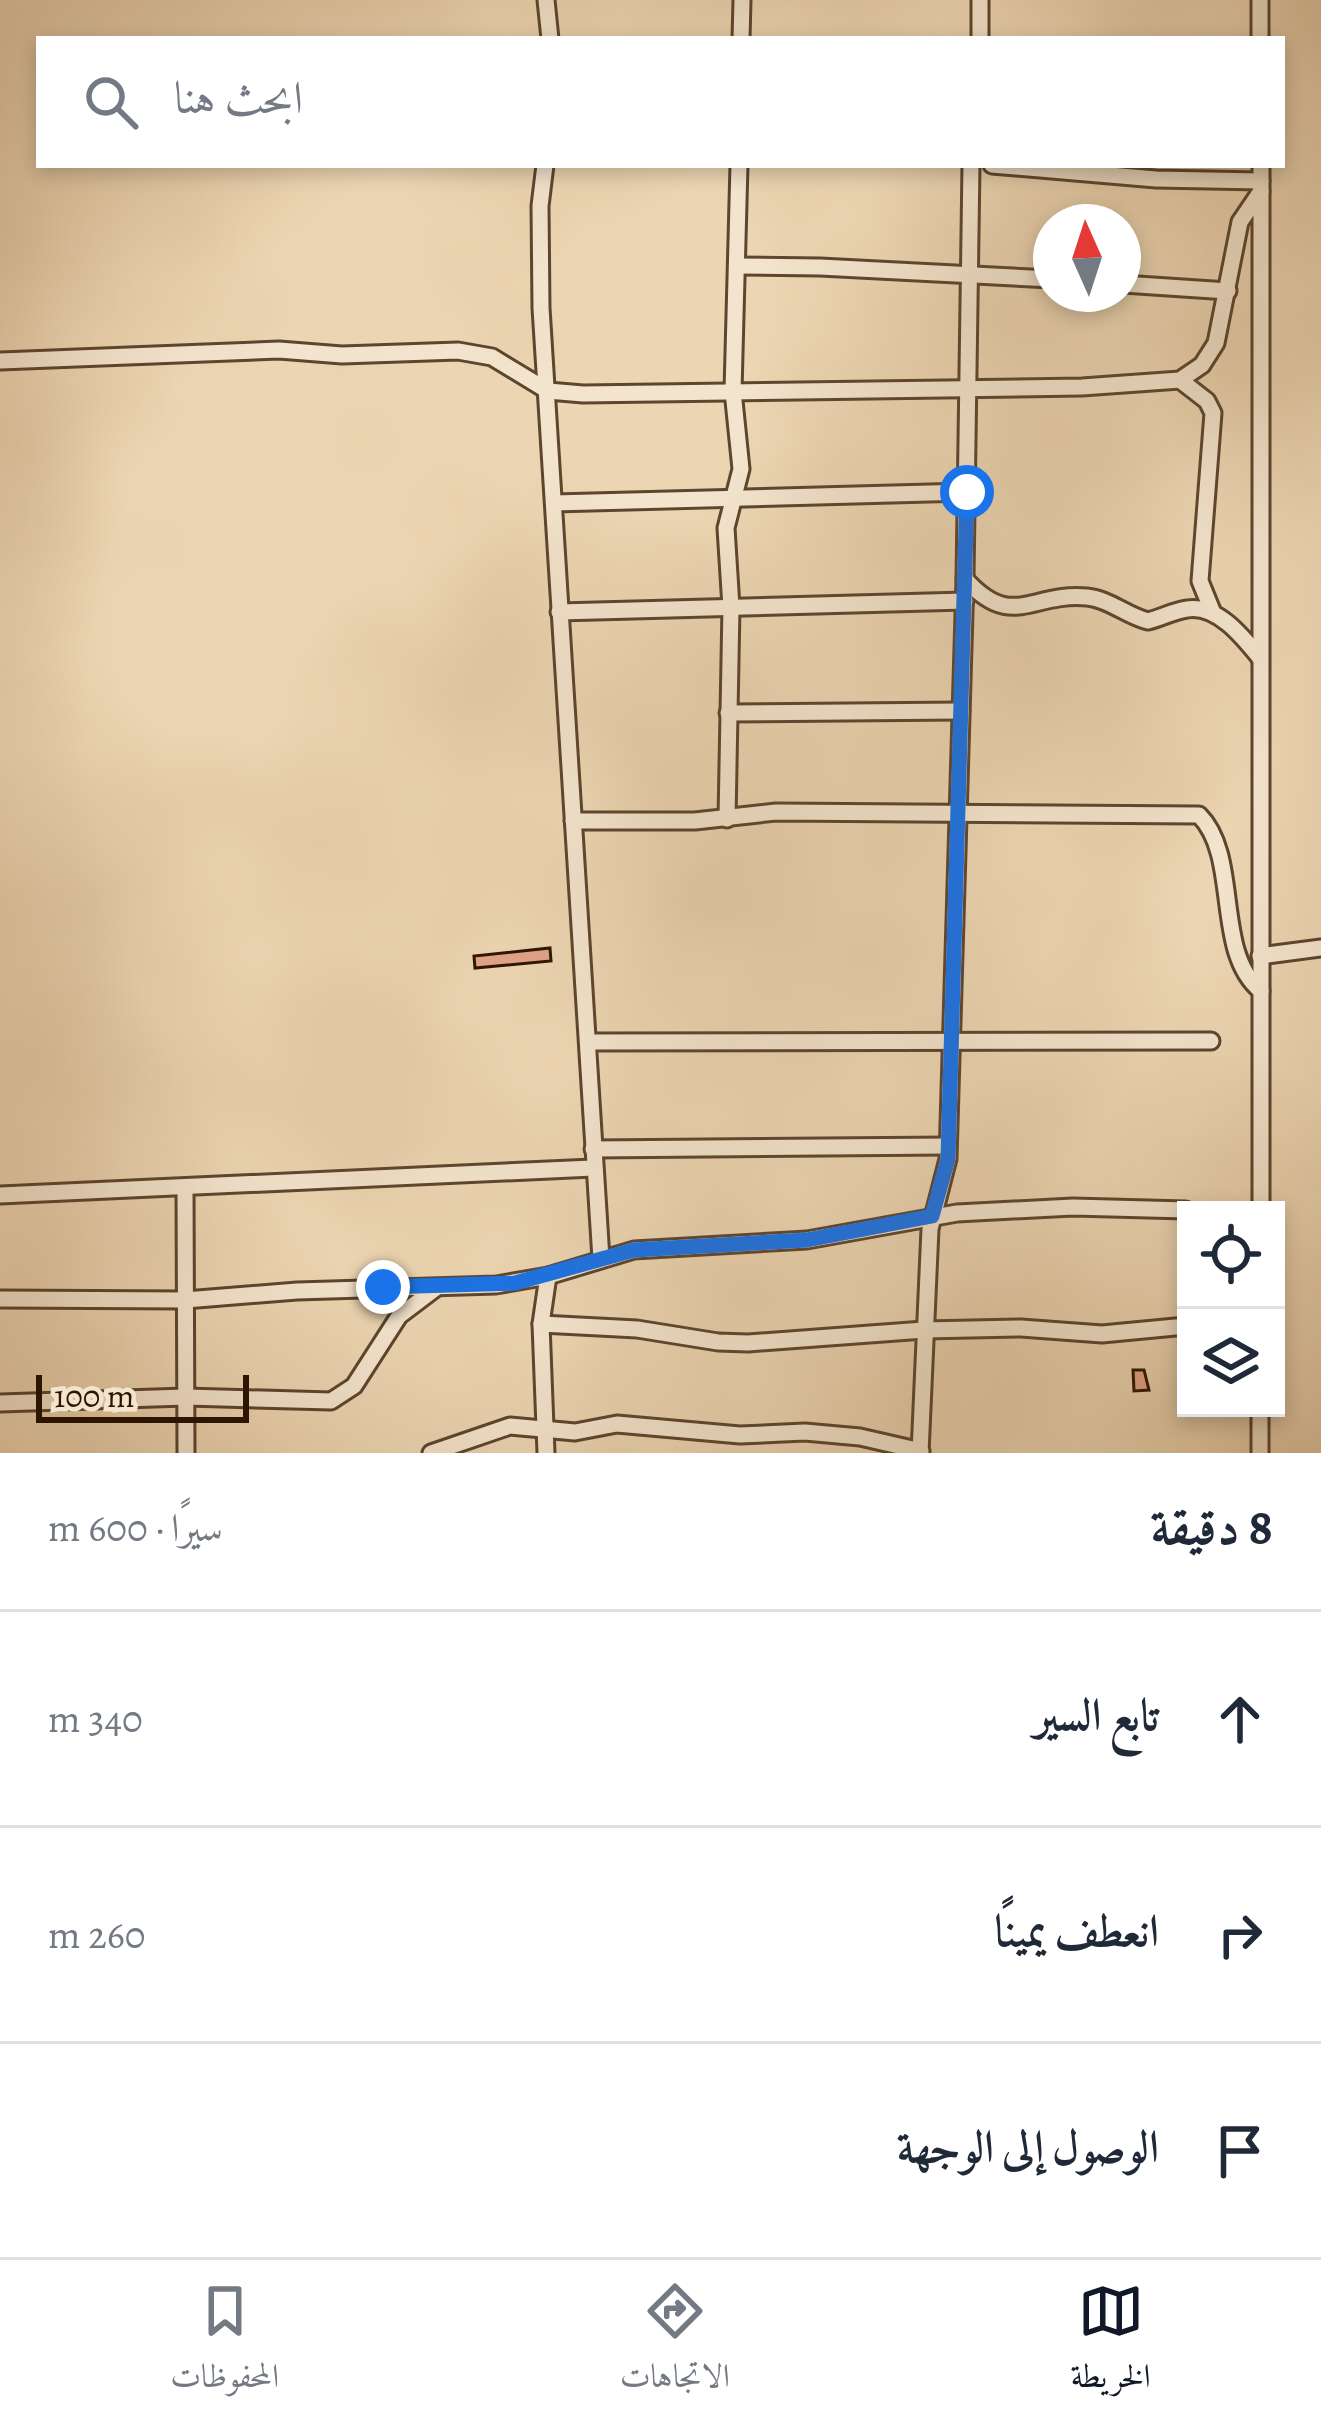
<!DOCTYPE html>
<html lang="ar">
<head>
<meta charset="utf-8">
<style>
  :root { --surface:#fff; --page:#f6f6f7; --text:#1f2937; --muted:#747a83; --line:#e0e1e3; --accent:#111827 }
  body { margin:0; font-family:Alegreya,Amiri,serif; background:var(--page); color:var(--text); direction:rtl }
  .controls { position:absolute; right:36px; bottom:36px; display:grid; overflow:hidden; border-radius:0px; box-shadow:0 6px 18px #0003 }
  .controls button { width:108px; height:108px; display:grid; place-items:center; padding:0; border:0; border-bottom:3px solid var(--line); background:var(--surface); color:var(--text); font:60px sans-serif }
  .compass { position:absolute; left:1033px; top:204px; width:108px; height:108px; border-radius:50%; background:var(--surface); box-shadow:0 6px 18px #0003; rotate:357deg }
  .scale { position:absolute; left:36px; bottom:30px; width:213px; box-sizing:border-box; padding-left:12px; border:6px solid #2d1502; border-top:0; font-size:33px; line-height:42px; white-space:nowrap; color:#2d1502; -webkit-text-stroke:9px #f3e4cd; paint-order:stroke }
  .stop { position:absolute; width:36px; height:36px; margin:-27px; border:9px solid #1a73e8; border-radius:50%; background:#fff }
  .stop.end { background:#1a73e8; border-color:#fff; box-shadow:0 3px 12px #0008 }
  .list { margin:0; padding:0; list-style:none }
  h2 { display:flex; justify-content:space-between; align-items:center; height:156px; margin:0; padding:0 48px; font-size:51px }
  h2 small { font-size:39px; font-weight:400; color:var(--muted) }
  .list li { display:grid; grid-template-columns:78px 1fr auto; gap:36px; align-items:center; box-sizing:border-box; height:216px; padding:0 48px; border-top:3px solid var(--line) }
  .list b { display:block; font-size:45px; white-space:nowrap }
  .list em { font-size:39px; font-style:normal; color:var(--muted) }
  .icon { flex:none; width:66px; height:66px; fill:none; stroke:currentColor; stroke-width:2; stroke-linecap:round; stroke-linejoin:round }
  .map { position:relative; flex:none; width:1321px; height:1453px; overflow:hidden; direction:ltr }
  .search { position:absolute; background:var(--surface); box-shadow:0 6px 18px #0003; left:36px; right:36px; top:36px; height:132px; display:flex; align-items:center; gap:30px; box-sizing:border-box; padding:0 42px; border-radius:0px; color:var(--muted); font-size:45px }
  .sheet { height:804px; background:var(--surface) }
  nav { display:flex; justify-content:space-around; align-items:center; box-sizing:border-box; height:168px; border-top:3px solid var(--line); background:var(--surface); font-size:33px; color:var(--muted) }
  nav a { display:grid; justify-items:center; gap:6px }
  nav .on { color:var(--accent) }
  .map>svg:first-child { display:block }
  .building { fill:#e2a389; stroke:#2d1502; stroke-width:3 }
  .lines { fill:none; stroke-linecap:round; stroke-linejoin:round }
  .minor-casing { stroke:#5d452e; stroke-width:21 }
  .minor { stroke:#f3e4cd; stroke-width:15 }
  .route { stroke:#1a73e8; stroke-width:15 }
</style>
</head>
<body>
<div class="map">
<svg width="1321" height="1453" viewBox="0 0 1321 1453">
  <rect width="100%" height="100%" fill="#ecd5b2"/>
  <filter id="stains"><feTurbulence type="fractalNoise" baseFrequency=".00167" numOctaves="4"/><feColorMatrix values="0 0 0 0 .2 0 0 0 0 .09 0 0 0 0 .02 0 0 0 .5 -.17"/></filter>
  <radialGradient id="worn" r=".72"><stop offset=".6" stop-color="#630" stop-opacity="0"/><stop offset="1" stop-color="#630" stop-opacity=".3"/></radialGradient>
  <g class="building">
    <path d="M550,948l1,13 -76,7 -1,-12z"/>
    <path d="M1133,1370h11l5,20 -15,1z"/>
  </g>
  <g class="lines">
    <defs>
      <g id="minor">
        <path d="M546,0l4,39"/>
        <path d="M980,0v39"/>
        <path d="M1260,0v39"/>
        <path d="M741,39l1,-39"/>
        <path d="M545,165l-5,41 1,102 60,951"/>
        <path d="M992,165l164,14 105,2"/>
        <path d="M738,266l82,1 231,12"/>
        <path d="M1123,284l105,7"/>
        <path d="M0,361l279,-11 63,5 116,-4 34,6 56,34 35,3 499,-7 98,-7 22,-15 14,-22 24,-121 21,-31"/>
        <path d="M1180,380l27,21 6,12 -13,168 13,32"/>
        <path d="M554,503l413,-11"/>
        <path d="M965,579c47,52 66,13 122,18 22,2 40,19 61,24 13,-3 25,-10 39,-12 30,-5 56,28 73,49"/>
        <path d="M559,612l406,-11"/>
        <path d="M728,713l233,-2"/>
        <path d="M727,819l4,-212 -5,-79 15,-59 -8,-78 6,-226"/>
        <path d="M573,821h122l81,-9 423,3c42,42 14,137 62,176"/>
        <path d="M1260,956l61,-8"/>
        <path d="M588,1042l623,-1"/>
        <path d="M593,1149l355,-3"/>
        <path d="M185,1187l1,266"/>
        <path d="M0,1195l593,-27"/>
        <path d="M1261,1210v-1045"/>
        <path d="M0,1299l185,1 112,-9 199,-6 52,-9 86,-26 173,-10 150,-27 116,-6 113,3"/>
        <path d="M541,1324l96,5 81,13 30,1 176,-13 97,-2 81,6 84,-8"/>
        <path d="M0,1403l186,-6 145,4 23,-15 45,-70 37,-28"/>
        <path d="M431,1453l79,-27 65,6 42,-8 123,11 65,-3 55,5 61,14"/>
        <path d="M546,1453l-5,-129 7,-48"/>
        <path d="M920,1453l10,-224 18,-70 17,-580 6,-414"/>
        <path d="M1260,1453v-45"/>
      </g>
    </defs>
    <use href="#minor" class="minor-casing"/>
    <use href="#minor" class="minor"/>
  </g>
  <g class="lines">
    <path class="route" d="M383,1287l132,-4 119,-33 173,-10 125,-24 16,-57 19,-667"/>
  </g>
  <rect width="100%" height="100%" filter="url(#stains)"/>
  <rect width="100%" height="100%" fill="url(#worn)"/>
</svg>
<div class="controls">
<button><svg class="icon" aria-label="locate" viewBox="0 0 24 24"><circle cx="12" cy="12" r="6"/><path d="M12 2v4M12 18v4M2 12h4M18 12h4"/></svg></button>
<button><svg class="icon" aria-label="layers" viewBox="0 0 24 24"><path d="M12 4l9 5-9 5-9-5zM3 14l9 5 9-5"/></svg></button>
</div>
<svg class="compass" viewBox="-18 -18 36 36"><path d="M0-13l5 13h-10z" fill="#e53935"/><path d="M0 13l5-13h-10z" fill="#747a83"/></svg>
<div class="scale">100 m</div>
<div class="stop" style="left:967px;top:492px"></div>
<div class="stop end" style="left:383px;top:1287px"></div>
<div class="search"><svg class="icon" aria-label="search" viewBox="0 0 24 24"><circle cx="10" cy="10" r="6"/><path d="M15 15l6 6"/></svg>ابحث هنا</div>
</div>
<section class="sheet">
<h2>8 دقيقة<small>سيرًا · 600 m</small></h2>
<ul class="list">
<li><svg class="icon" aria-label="ahead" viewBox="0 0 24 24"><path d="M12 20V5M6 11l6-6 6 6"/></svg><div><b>تابع السير</b></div><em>340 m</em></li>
<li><svg class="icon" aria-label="right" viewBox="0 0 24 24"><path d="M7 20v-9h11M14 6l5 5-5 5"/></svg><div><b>انعطف يمينًا</b></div><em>260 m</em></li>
<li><svg class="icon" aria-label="arrive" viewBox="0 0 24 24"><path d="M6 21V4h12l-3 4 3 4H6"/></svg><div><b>الوصول إلى الوجهة</b></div></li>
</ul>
</section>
<nav>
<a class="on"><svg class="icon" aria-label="map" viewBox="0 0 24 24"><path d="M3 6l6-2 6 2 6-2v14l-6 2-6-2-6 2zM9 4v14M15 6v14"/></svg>الخريطة</a>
<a><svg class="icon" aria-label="directions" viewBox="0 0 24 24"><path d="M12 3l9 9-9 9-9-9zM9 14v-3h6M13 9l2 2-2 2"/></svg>الاتجاهات</a>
<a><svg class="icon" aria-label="saved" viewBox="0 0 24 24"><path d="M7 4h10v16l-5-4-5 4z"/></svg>المحفوظات</a>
</nav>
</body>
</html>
